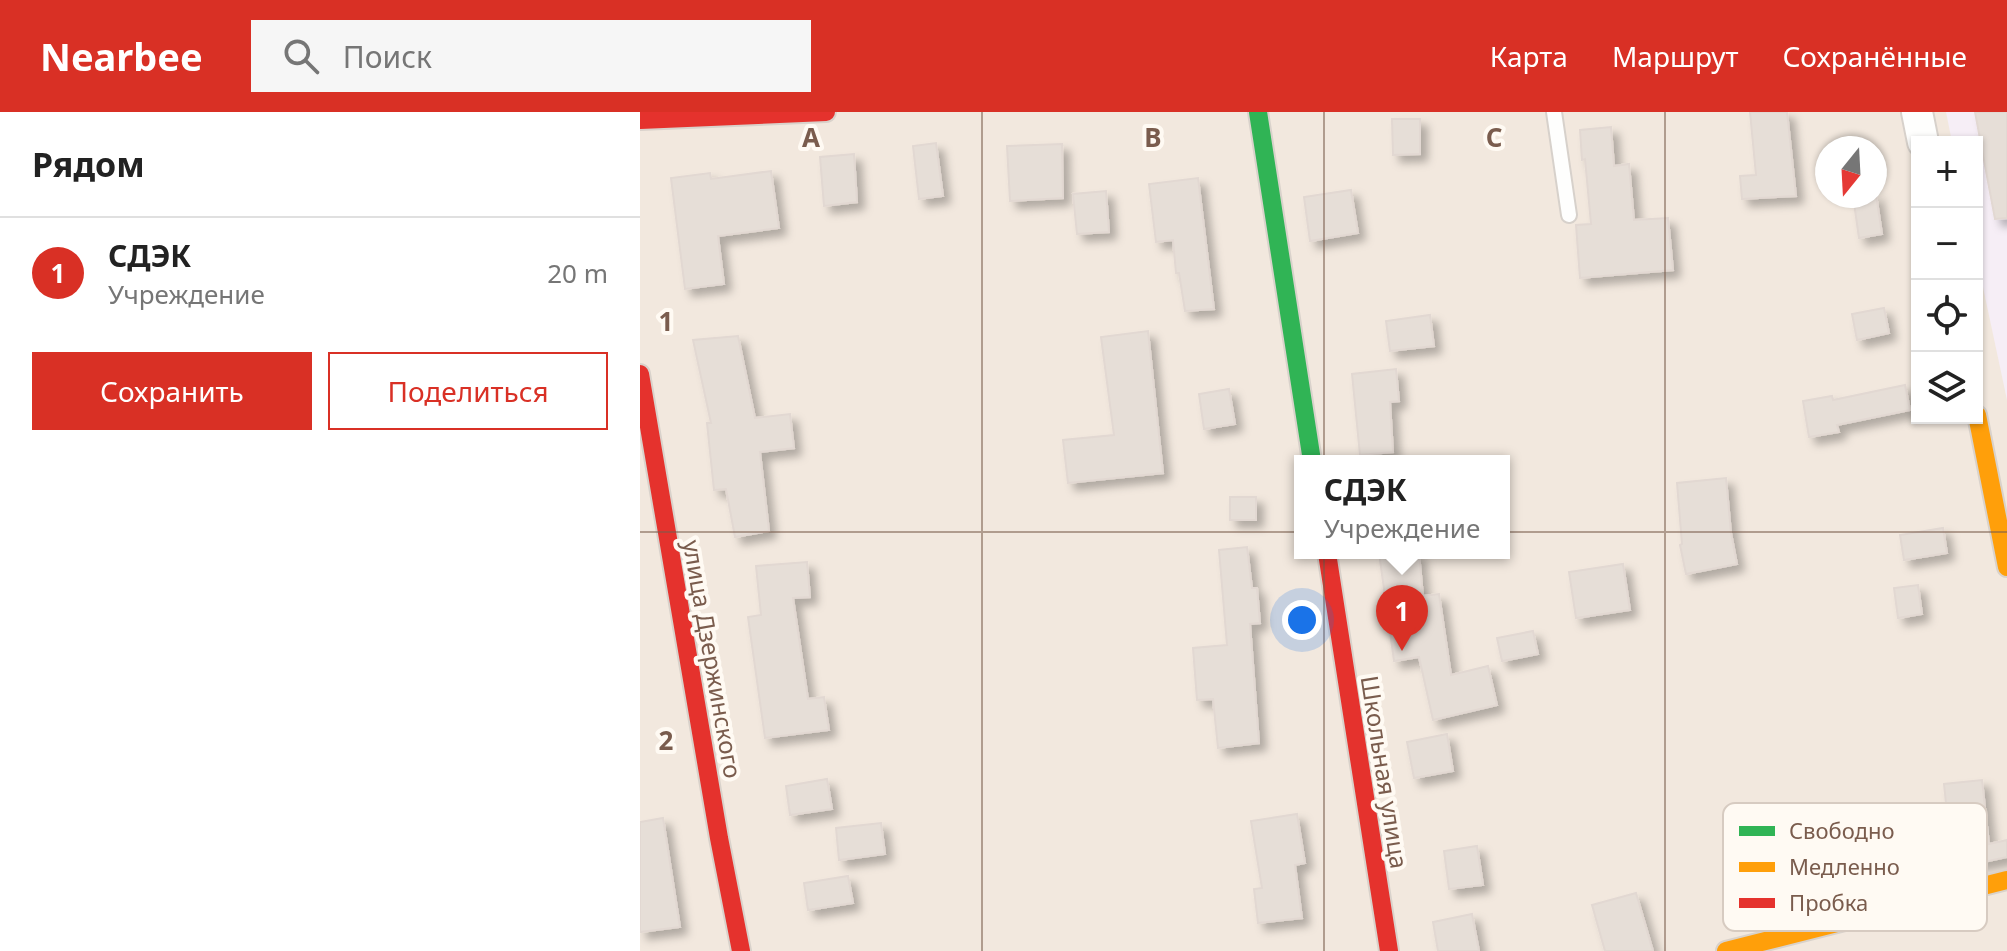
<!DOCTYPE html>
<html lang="ru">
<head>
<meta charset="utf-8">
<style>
  :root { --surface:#fff; --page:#f6f6f6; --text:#222; --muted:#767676; --line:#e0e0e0; --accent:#d93025 }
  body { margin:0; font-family:"Noto Sans",sans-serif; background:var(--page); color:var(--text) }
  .controls { position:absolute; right:24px; top:24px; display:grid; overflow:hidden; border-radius:0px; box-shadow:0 2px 6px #0004 }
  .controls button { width:72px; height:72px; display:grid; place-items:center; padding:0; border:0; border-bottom:2px solid var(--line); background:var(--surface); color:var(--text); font:40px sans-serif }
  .compass { position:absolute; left:1175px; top:24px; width:72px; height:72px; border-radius:50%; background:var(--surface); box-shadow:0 2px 6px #0004; rotate:198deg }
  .you { position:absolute; left:662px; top:508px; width:28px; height:28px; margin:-20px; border:6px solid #fff; border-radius:50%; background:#1a73e8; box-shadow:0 0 0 12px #1a73e833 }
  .badge { display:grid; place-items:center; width:52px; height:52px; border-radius:50%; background:var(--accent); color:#fff; font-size:26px; font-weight:700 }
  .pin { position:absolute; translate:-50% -66px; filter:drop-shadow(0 2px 4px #0008) }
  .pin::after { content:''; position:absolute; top:42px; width:28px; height:24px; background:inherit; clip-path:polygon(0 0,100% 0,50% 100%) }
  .popup { position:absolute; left:654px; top:343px; width:216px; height:104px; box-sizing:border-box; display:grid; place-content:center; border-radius:0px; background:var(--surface); filter:drop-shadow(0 2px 6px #0005); font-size:26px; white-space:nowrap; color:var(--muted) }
  .popup b { font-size:30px; color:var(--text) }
  .popup::after { content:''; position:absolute; left:50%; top:100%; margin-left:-16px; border:16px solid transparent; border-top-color:var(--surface) }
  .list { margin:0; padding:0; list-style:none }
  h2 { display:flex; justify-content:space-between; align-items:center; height:104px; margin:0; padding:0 32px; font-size:34px }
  h2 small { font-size:26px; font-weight:400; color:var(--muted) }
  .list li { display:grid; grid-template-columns:52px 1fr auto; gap:24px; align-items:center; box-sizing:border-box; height:112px; padding:0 32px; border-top:2px solid var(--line) }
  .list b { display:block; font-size:30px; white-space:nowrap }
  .list p { margin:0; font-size:26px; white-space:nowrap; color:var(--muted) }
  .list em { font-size:26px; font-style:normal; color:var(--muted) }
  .actions { display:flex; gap:16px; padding:24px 32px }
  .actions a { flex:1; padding:18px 0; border:2px solid var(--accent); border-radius:0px; text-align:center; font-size:28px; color:var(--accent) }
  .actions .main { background:var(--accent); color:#fff }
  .icon { flex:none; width:44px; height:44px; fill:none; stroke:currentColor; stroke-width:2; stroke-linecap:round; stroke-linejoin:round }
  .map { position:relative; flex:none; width:1367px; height:839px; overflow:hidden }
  header { display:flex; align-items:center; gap:48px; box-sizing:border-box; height:112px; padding:0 40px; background:var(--accent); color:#fff }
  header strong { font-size:38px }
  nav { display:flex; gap:44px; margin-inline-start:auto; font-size:28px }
  .search { width:560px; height:72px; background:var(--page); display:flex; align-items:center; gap:20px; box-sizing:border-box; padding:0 28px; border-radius:0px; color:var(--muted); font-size:30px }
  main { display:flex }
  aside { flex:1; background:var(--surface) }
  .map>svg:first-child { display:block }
  .residential { fill:#f2e8de; fill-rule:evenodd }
  .education { fill:#f6eef6 }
  .building { fill:#e6ded7; stroke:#e2d8d2; stroke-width:2; filter:url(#shadow) }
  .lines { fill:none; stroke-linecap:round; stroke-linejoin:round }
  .lane-casing { stroke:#d7d1cb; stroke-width:18 }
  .street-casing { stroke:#d7d1cb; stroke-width:34 }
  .fast-casing { stroke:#d9d2cb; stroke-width:22 }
  .slow-casing { stroke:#d9d2cb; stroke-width:22 }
  .jam-casing { stroke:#d9d2cb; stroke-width:22 }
  .lane { stroke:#fefefd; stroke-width:14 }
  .street { stroke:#fefefd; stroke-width:30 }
  .fast { stroke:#30b455; stroke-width:18 }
  .slow { stroke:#ff9f0a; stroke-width:18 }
  .jam { stroke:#e5322d; stroke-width:18 }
  .grid { fill:none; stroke:#7a5c4d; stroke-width:2; stroke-opacity:0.55 }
  .labels { text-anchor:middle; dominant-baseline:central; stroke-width:8; stroke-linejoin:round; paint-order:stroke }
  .street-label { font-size:24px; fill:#7a5c4d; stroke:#fffaf3 }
  .key { fill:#fffaf3; stroke:#d7cbc1; stroke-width:2 }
  .key-label { font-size:22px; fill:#7a5c4d }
  .grid-label { font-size:26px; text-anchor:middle; font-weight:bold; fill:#7a5c4d; stroke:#fffaf3; stroke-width:8; stroke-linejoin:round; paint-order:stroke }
</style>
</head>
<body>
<header>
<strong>Nearbee</strong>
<div class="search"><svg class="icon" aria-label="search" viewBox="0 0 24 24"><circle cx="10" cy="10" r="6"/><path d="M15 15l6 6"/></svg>Поиск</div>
<nav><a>Карта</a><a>Маршрут</a><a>Сохранённые</a></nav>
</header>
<main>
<aside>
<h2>Рядом<small></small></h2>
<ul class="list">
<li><span class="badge">1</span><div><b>СДЭК</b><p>Учреждение</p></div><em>20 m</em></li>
</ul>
<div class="actions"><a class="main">Сохранить</a><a>Поделиться</a></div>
</aside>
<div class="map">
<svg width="1367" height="839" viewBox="0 0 1367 839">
  <defs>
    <filter id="shadow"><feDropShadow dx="7" dy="7" stdDeviation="4" flood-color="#0004"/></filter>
  </defs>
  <rect width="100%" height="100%" fill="#f9f5f0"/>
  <path class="residential" d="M0,0h1367v839h-1367zM1277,30h60v276h-60zM1187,36h48v48h-48zM660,349h204v92h-204z"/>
  <path class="education" d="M1306,0h61v288l-30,-141v-117h-25z"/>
  <g class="building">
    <path d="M1110,0h37l9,84 -54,3 -2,-23 16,-1z"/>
    <path d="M1335,0h32v106l-12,1z"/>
    <path d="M752,7h28v35l-27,1z"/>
    <path d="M971,15l3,39 15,-2 5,56 34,-2 5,52 -93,8 -4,-53 15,-1 -6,-65 -3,1 -2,-30z"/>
    <path d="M296,31l7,53 -24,3 -6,-53z"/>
    <path d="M422,32l1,54 -53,3 -3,-55z"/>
    <path d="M214,42l3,48 -33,4 -4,-49z"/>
    <path d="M131,59l8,57 -61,8 6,48 -39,5 -14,-111 39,-5 1,6z"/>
    <path d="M558,66l16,131 -29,2 -6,-38h-3l-3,-33 -17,2 -7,-58z"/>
    <path d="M1235,76l7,46 -23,4 -6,-42h22z"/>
    <path d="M711,78l7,43 -48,8 -6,-44z"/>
    <path d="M466,79l3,41 -32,2 -4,-40z"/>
    <path d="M1244,196l5,25 -32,7 -5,-26z"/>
    <path d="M790,203l4,31 -44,5 -4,-30z"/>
    <path d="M508,219l15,142 -95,10 -5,-43 51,-5 -13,-98z"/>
    <path d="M98,224l17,82 35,-4 4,34 -34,4 9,79 -34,6 -9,-48 -12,1 -7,-67h4l-18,-83z"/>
    <path d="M756,257l3,32 -9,1 3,50 -33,3 -8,-81z"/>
    <path d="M1265,273l5,25 -73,15 2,7 -30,5 -6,-36 29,-5 1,4z"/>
    <path d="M589,277l6,35 -31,5 -5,-35z"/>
    <path d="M1086,366l5,55 6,31 -51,10 -6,-29 2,-1 -5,-61z"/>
    <rect x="590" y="385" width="26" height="23"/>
    <path d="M1303,416l4,25 -43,7 -4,-25z"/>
    <path d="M607,435l5,41h5l3,35 -10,1 9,119 -41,5 -5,-49 -16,1 -4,-52 34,-3 -8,-95z"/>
    <path d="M739,441h40l4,43 16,-2 12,81 37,-9 9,39 -64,15 -14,-63 -25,4z"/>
    <path d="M167,450l3,35 -17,1 15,101 16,-2 5,33 -64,8 -17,-121 13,-2 -5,-49z"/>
    <path d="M983,452l7,46 -54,8 -7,-46z"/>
    <path d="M1278,473l4,29 -24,4 -4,-30z"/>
    <path d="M893,519l5,23 -36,7 -5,-23z"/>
    <path d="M807,622l6,37 -39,7 -7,-36z"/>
    <path d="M187,667l5,30 -42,6 -4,-29z"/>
    <path d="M1342,668l7,64 18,-4v17l-56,12 -3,-16 3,-1 -7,-68z"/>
    <path d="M657,702l8,49 -10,2 7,53 -44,5 -4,-34 8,-1 -11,-67z"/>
    <path d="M23,706l17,109 -40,5v-110z"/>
    <path d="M241,711l4,31 -46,6 -3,-32z"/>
    <path d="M1142,733l6,42 -48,6 -6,-42z"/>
    <path d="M837,734l6,39 -34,4 -5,-38z"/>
    <path d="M208,764l5,27 -45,7 -4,-27z"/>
    <path d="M996,781l17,58h-48l-13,-46z"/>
    <path d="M832,802l7,37h-41l-5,-29z"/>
  </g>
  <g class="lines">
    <defs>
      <path id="lane" d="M914,0l15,103"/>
      <path id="street" d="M1277,0l6,30"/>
      <path id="fast" d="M618,0l54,349"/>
      <g id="slow">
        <path d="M1337,303l30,152"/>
        <path d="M1086,839l281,-71"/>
      </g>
      <g id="jam">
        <path d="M0,8l186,-8"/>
        <path d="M0,262l79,464 22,113"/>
        <path d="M687,441l62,398"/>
      </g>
    </defs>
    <use href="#lane" class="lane-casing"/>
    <use href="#street" class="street-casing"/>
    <use href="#fast" class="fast-casing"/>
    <use href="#slow" class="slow-casing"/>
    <use href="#jam" class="jam-casing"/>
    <use href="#lane" class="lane"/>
    <use href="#street" class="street"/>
    <use href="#fast" class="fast"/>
    <use href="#slow" class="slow"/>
    <use href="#jam" class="jam"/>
  </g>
  <path class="grid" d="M342,0v839M684,0v839M1025,0v839M0,420h1367"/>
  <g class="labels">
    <g class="street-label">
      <text transform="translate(73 547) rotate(80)">улица Дзержинского</text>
      <text transform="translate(745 660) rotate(81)">Школьная улица</text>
    </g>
  </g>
  <rect x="1083" y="691" width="264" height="128" rx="12" class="key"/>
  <rect x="1099" y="714" width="36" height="10" fill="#30b455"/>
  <rect x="1099" y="750" width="36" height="10" fill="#ff9f0a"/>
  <rect x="1099" y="786" width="36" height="10" fill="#e5322d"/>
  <g class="key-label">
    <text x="1149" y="727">Свободно</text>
    <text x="1149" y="763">Медленно</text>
    <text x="1149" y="799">Пробка</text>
  </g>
  <g class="grid-label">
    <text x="171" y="35">A</text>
    <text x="513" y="35">B</text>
    <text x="854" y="35">C</text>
    <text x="26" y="219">1</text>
    <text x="26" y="638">2</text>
  </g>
</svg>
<div class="controls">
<button>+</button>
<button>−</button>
<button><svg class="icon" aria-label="locate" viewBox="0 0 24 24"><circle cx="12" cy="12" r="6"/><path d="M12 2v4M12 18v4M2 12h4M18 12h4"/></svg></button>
<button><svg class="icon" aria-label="layers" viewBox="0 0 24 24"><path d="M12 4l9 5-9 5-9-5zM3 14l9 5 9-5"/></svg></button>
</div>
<svg class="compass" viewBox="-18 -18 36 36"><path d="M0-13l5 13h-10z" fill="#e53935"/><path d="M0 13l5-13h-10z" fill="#767676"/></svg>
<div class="you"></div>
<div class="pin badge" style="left:762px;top:539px">1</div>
<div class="popup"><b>СДЭК</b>Учреждение</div>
</div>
</main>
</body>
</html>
